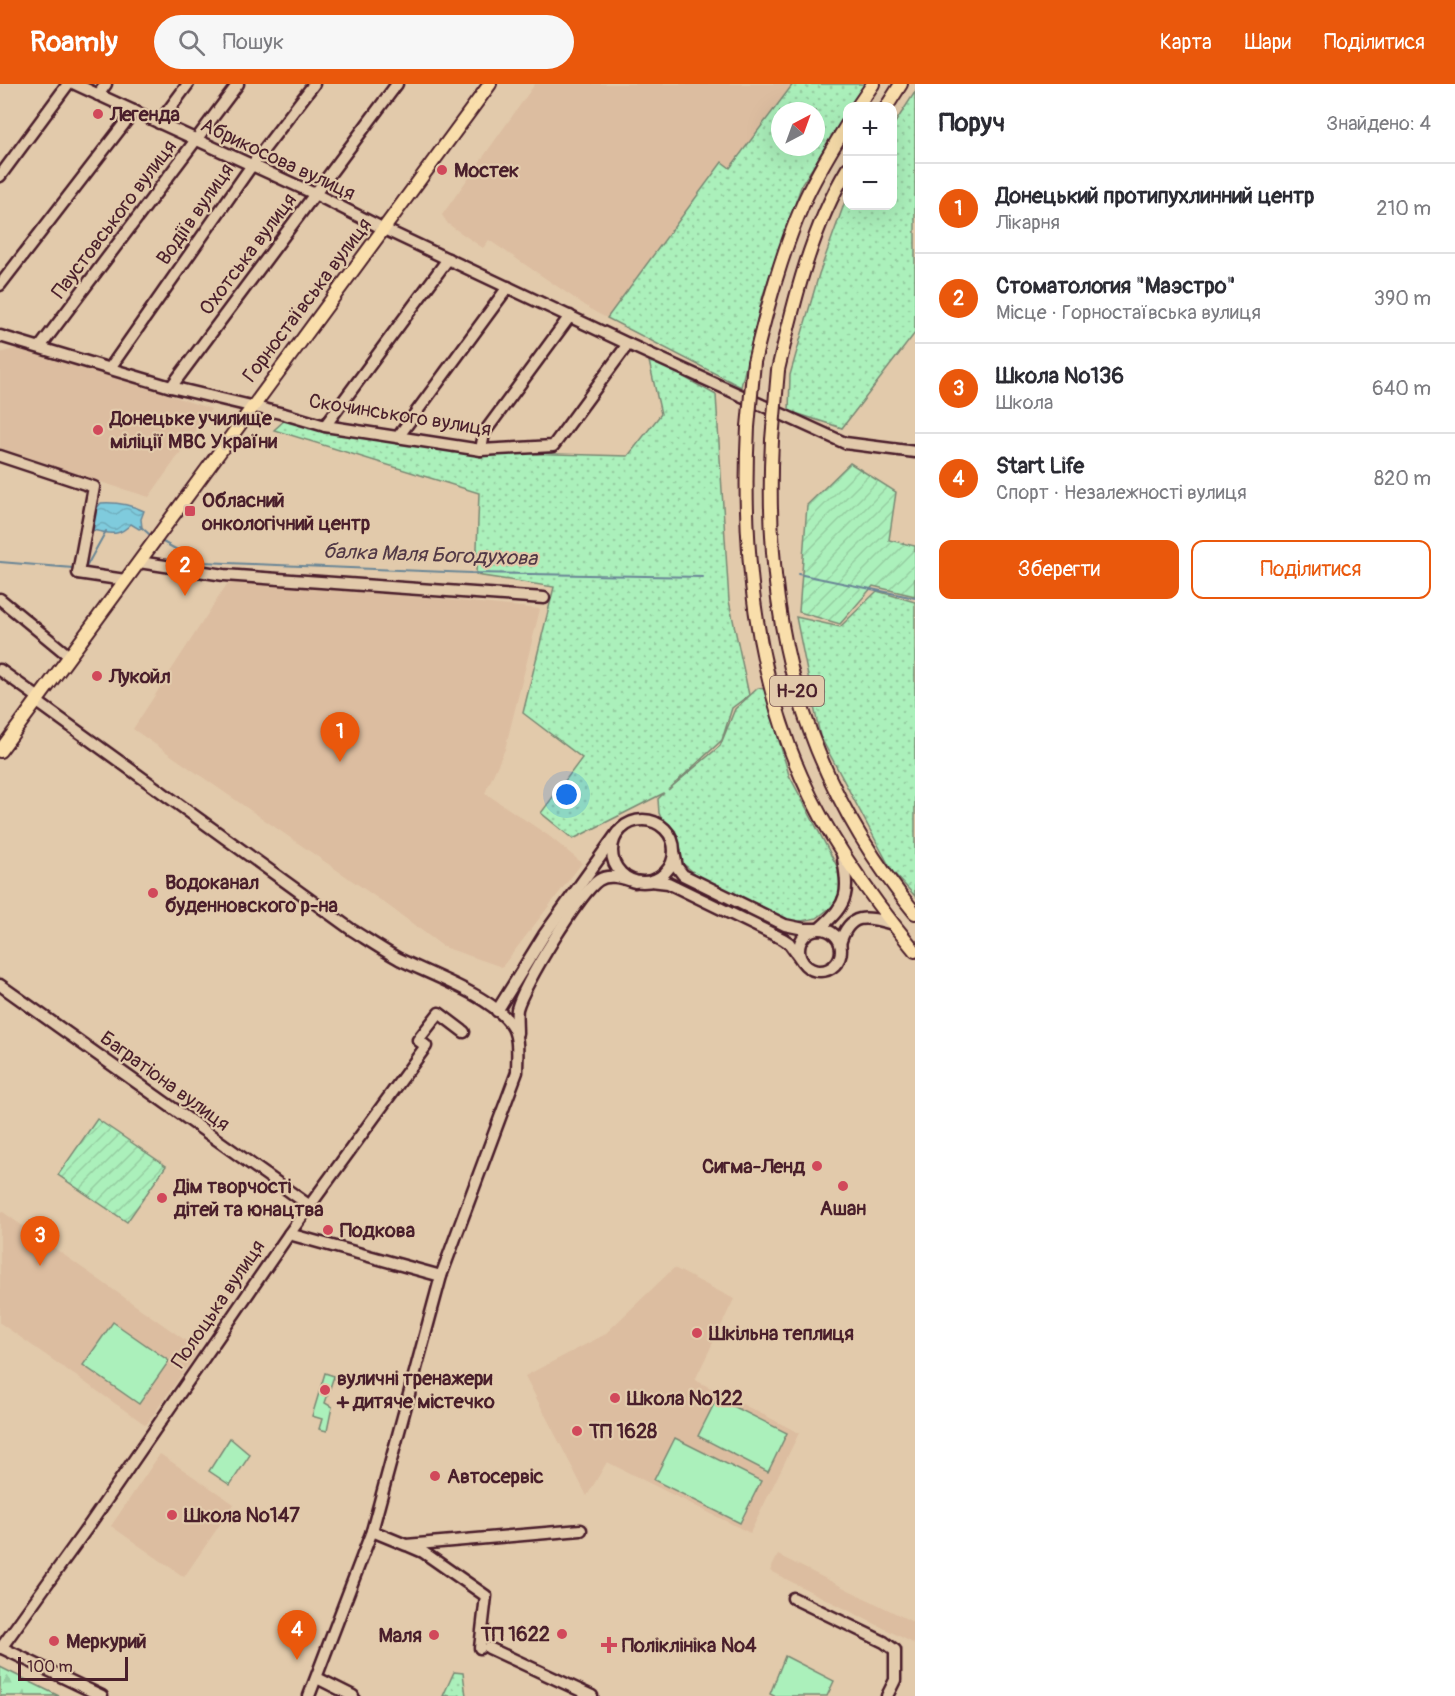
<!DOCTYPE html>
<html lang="uk">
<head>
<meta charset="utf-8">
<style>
  :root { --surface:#fff; --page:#f7f7f7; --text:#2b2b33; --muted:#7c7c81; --line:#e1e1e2; --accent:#ea580c }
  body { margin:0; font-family:Pangolin,sans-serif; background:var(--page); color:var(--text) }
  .controls { position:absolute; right:18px; top:18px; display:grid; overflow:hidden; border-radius:12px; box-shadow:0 6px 24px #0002 }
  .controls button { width:54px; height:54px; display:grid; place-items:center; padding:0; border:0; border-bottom:2px solid var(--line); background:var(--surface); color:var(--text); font:30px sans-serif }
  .compass { position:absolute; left:771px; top:18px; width:54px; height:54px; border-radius:50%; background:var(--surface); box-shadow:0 6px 24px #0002; rotate:41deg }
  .scale { position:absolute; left:18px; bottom:15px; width:110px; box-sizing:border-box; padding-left:6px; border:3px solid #4a1f2b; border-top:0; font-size:16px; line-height:21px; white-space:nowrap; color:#4a1f2b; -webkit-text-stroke:4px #e2caab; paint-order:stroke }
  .you { position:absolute; left:567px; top:711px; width:21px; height:21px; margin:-15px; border:4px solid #fff; border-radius:50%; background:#1a73e8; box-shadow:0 0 0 9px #1a73e833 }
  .badge { display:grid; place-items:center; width:39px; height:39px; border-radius:50%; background:var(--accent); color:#fff; font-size:20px; font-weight:700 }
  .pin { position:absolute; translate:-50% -50px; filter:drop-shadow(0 2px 3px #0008) }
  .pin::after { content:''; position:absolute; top:32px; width:21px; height:18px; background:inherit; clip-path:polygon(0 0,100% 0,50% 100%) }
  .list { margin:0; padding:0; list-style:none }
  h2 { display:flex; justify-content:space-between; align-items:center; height:78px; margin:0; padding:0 24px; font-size:26px }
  h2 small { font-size:20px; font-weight:400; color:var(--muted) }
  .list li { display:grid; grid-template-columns:39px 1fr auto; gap:18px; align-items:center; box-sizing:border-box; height:90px; padding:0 24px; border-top:2px solid var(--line) }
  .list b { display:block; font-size:22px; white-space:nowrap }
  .list p { margin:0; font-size:20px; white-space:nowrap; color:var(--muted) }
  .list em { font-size:20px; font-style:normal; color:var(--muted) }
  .actions { display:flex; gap:12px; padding:18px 24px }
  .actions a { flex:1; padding:14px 0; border:2px solid var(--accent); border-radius:12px; text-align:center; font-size:21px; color:var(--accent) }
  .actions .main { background:var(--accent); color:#fff }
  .icon { flex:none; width:33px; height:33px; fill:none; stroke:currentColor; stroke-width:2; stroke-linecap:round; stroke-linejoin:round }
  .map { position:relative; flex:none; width:915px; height:1612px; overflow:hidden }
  header { display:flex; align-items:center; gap:36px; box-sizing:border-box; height:84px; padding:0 30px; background:var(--accent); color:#fff }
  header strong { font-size:28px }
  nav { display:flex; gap:33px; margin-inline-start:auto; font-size:21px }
  .search { width:420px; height:54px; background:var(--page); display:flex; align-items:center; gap:15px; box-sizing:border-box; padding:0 21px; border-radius:33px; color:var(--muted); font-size:22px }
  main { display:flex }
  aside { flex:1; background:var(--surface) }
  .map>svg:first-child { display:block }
  .built { fill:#dcbda0 }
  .grass { fill:url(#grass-dots); stroke:#7a8873; stroke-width:1.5; fill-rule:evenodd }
  .forest { fill:url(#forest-firs); stroke:#7a8873; stroke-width:1.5 }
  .garden { fill:url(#garden-furrows); stroke:#7a8873; stroke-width:1.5 }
  .pitch { fill:#abf0bb; stroke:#7a8873; stroke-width:1.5 }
  .water { fill:url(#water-waves); stroke:#6a8696; stroke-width:1.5 }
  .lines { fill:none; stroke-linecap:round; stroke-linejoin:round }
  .stream { stroke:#6a8696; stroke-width:2 }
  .minor-casing { stroke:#4a1f2b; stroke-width:15 }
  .major-casing { stroke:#4a1f2b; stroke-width:16 }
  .minor { stroke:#e2caab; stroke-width:10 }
  .major { stroke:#f9deab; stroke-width:12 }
  .major-bridge-casing { stroke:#4a1f2b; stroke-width:16; stroke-linecap:butt }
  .major-bridge { stroke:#f9deab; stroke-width:12 }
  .poi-dot { fill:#d1495b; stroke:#e2caab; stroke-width:2 }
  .labels { text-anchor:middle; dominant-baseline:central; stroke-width:4.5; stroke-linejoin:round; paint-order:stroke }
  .shield { fill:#e2caab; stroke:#785251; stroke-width:1.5 }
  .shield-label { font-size:18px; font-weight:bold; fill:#4a1f2b }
  .poi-label { font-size:20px; font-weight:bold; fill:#4a1f2b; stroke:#e2caab; text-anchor:start }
  .street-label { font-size:20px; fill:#4a1f2b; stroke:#e2caab }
  .water-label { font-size:21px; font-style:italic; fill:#523946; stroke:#e2caab }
</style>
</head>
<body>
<header>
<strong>Roamly</strong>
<div class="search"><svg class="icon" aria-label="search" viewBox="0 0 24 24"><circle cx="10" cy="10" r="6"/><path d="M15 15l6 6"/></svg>Пошук</div>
<nav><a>Карта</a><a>Шари</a><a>Поділитися</a></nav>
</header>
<main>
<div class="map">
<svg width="915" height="1612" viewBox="0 0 915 1612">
  <defs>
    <pattern id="grass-dots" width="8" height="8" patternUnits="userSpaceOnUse" patternTransform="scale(1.5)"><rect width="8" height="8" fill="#abf0bb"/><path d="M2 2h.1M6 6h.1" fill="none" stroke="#95cda1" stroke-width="1.8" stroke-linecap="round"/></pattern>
    <pattern id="forest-firs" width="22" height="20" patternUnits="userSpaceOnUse" patternTransform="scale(1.5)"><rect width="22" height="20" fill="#abf0bb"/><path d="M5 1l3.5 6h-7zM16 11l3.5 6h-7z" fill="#95cda1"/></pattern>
    <pattern id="garden-furrows" width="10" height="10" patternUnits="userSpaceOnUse" patternTransform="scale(1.5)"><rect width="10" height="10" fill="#abf0bb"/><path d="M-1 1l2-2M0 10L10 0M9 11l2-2" fill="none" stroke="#95cda1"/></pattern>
    <pattern id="water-waves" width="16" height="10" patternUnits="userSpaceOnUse" patternTransform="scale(1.5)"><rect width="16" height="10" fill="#7fcbdd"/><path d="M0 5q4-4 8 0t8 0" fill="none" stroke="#6faebe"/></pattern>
  </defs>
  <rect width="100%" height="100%" fill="#e2caab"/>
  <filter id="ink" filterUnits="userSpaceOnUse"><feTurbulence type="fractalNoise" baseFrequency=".0167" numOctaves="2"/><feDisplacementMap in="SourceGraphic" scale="12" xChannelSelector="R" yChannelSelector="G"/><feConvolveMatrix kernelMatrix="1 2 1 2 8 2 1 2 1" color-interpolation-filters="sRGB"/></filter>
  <g filter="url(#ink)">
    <g class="built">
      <path d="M535,0h258l-63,84 -8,-6 -115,156 -12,-6 -106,-72 -6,8 -35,-24 -6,-9z"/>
      <path d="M24,262l187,63 -62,88 -149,-46v-98z"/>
      <path d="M231,494l309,31 -35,140 -20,44 64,43 33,27 -80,104 -58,-20 -58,-43 -253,-175z"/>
      <path d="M0,1126l199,140 -53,75 -146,-102z"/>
      <path d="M674,1184l60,31 -39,81 104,53 -49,100 -143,-71 -20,34 -62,-120 79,-41z"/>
      <path d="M160,1370l74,50 -50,73 -73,-51z"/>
      <path d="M778,1471l137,68v21l-145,-73z"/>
    </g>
    <g class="grass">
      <path d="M793,0h74l-15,22h-4l-1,8 -45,70 -39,111 -22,92 -134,-69 115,-156 8,6zM780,27h36v36h-36z"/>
      <path d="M915,8v241l-73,95 -53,-17 1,-36 29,-101 28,-78 1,10h44l1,-80z"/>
      <path d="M648,273l68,38 13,206 20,94 -17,13 -10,32 -54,50 52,-44 15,-37 23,-21 6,1 25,86 52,99 -1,26 -23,18 -26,5 -74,-31 -37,-31 -21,-48 -1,-14 6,-6 -91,46 -32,-26 41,-55 -59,-45 31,-126 -78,-12 3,-82 -205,-63 12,-11 193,33 149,4 33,-42z"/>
      <path d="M877,507l38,11v294l-23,-25 -72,-135 -24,-119 44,10z"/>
      <path d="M454,1588l9,1 3,23h-23z"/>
    </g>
    <path class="forest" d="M0,1583l59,29h-59z"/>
    <g class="garden">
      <path d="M850,379l46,29 -7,48 26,6v50l-42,-10 -33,38 -41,-12 8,-107z"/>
      <path d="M97,1035l69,47 -39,56 -69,-47z"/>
    </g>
    <g class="pitch">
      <path d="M113,1238l56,39 -30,43 -56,-39z"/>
      <path d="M325,1289l9,3 -9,27 7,4 -5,24 -8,-2 3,-10 -10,-3z"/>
      <path d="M717,1314l70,35 -19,39 -70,-36z"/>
      <path d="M230,1354l20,17 -20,30 -21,-14z"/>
      <path d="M675,1354l86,43 -21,42 -86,-43z"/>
      <path d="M785,1572l49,25 -7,15h-53l-4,-2z"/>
    </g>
    <path class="water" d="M101,419c14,-1 30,2 43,8l-3,8 1,9 -3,1 -8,-5c-14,14 -20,9 -39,6l1,-18z"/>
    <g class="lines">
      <g class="stream">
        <path d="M140,442l9,8"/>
        <path d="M161,457l31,17 11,4 268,11 232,4"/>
        <path d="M0,478l73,6"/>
        <path d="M85,485l21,-38"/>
        <path d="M798,490l117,24"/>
      </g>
      <defs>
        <g id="minor">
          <path d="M75,0l240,110 69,35 244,115 217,99 70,9"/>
          <path d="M98,11l8,-11"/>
          <path d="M159,39l29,-39"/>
          <path d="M0,92l68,-92"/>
          <path d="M0,201l134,-174"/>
          <path d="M0,252l171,51 113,27 41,12 156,24 72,-4 75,-102"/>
          <path d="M40,263l198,-263"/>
          <path d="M110,284l142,-203 62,-81"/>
          <path d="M171,303l226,-303"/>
          <path d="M325,342l123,-167"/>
          <path d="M398,353l110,-150"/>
          <path d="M481,366l3,-17 86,-117"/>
          <path d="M0,372l94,31 -16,86 47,7"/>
          <path d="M139,478l85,13 320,23"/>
          <path d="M0,515l69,57"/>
          <path d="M0,586l39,28"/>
          <path d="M36,617l316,229c16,10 31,20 47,29 32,16 90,36 111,64 10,13 7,33 7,49l-76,204 -69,255 -63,165"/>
          <circle cx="643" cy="767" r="31"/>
          <path d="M674,768l3,15 6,8 102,50 19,4h15c31,-27 30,-36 23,-76"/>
          <path d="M651,797l17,2 115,56 6,4 13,18"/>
          <circle cx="820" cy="866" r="21"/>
          <path d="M840,860c9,-32 26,-28 53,-20"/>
          <path d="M0,901l310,221"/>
          <path d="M497,927l47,-76 74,-103"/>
          <path d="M517,949c0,-7 -1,-17 0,-24 6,-23 63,-117 82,-129 11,-7 25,-1 36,2"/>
          <path d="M289,1150l152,42"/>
          <path d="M372,1447l34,14 175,-15"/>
          <path d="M409,1462l14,6 63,44 -6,52"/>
          <path d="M793,1514l91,44 11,8v30l-8,16"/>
          <path d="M0,1563l102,49"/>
          <path d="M1,1564l89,-124 199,-290 137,-188 -8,-6 21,-27 25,19"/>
          <path d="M489,1564l103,48"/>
          <path d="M317,1594l36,18"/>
        </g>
        <g id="major">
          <path d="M858,22l15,-22"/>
          <path d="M887,22l14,-22"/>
          <path d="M754,278c13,-54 27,-107 49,-158 12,-28 29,-55 45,-81"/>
          <path d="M778,286c16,-69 33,-141 70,-202"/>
          <path d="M748,343c-6,117 6,240 53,349 28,64 70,122 114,175"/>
          <path d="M772,356c-9,178 28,333 143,473"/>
          <path d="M0,667l490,-667"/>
        </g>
      </defs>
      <use href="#minor" class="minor-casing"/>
      <use href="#major" class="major-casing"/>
      <use href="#minor" class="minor"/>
      <use href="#major" class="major"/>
      <defs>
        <g id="major-bridge">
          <path d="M748,343l6,-65"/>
          <path d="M772,356l6,-70"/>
        </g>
      </defs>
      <use href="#major-bridge" class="major-bridge-casing"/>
      <use href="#major-bridge" class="major-bridge"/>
    </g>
  </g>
  <g class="poi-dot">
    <circle cx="98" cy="30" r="6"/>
    <circle cx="442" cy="86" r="6"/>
    <circle cx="98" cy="346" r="6"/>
    <rect x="184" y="421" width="12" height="12" rx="3"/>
    <circle cx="97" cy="592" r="6"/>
    <circle cx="153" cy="809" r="6"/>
    <circle cx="817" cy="1082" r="6"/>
    <circle cx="843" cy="1102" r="6"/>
    <circle cx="162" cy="1114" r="6"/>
    <circle cx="328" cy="1146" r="6"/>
    <circle cx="697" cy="1249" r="6"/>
    <circle cx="325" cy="1306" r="6"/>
    <circle cx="615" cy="1314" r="6"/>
    <circle cx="577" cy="1347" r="6"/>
    <circle cx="435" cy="1392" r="6"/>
    <circle cx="172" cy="1431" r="6"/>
    <circle cx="562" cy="1550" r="6"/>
    <circle cx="434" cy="1551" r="6"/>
    <circle cx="54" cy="1557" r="6"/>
    <path d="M606 1552h6v6h6v6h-6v6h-6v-6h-6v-6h6z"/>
  </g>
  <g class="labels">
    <rect class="shield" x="770" y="592" width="54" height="30" rx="4.5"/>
    <g class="shield-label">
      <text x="797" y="607">Н-20</text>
    </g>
    <g class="poi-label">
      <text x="110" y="30">Легенда</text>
      <text x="454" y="86">Мостек</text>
      <text x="110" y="334">Донецьке училище<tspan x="110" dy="23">міліції МВС України</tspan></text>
      <text x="202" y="416">Обласний<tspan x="202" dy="23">онкологічний центр</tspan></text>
      <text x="109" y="592">Лукойл</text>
      <text x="165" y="798">Водоканал<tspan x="165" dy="23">буденновского р-на</tspan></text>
      <text x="805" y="1082" text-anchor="end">Сигма-Ленд</text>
      <text x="174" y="1102">Дім творчості<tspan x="174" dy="23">дітей та юнацтва</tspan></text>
      <text x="843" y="1124" text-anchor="middle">Ашан</text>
      <text x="340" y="1146">Подкова</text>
      <text x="709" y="1249">Шкільна теплиця</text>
      <text x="337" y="1294">вуличні тренажери<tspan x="337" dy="23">+ дитяче містечко</tspan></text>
      <text x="627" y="1314">Школа №122</text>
      <text x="589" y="1347">ТП 1628</text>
      <text x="447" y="1392">Автосервіс</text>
      <text x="184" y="1431">Школа №147</text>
      <text x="550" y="1550" text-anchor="end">ТП 1622</text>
      <text x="422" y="1551" text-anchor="end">Маля</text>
      <text x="66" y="1557">Меркурий</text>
      <text x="622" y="1561">Поліклініка №4</text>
    </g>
    <g class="street-label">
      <text transform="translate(278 75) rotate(25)">Абрикосова вулиця</text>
      <text transform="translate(195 130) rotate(-55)">Водіїв вулиця</text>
      <text transform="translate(114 135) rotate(-53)">Паустовського вулиця</text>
      <text transform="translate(248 170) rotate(-53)">Охотська вулиця</text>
      <text transform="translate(307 216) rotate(-53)">Горностаївська вулиця</text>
      <text transform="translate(400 331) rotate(9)">Скочинського вулиця</text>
      <text transform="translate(165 997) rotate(36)">Багратіона вулиця</text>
      <text transform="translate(218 1220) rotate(-56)">Полоцька вулиця</text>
    </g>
    <g class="water-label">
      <text transform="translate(430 471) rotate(2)">балка Маля Богодухова</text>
    </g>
  </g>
</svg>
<div class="controls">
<button>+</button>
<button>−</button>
</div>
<svg class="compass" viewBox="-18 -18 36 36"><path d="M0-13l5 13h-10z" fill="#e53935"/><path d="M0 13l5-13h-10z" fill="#7c7c81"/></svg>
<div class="scale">100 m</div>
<div class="you"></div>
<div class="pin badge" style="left:340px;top:678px">1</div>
<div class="pin badge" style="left:185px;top:512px">2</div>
<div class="pin badge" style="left:40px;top:1182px">3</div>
<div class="pin badge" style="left:297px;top:1576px">4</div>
</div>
<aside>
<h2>Поруч<small>Знайдено: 4</small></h2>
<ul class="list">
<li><span class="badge">1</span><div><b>Донецький протипухлинний центр</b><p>Лікарня</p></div><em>210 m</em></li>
<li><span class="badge">2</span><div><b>Стоматология &quot;Маэстро&quot;</b><p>Місце · Горностаївська вулиця</p></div><em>390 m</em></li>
<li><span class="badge">3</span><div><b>Школа №136</b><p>Школа</p></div><em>640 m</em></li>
<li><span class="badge">4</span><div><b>Start Life</b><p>Спорт · Незалежності вулиця</p></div><em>820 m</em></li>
</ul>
<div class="actions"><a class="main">Зберегти</a><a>Поділитися</a></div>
</aside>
</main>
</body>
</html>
